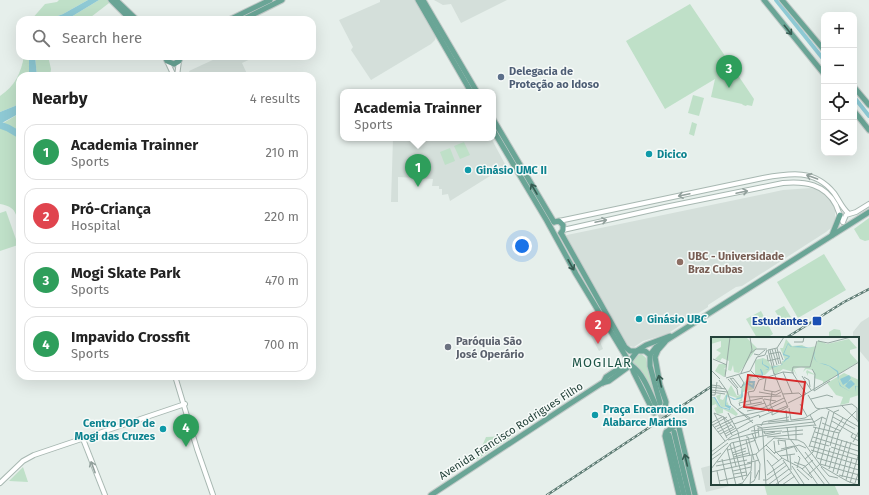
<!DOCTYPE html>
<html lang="en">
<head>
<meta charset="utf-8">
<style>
  :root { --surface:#fff; --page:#f2f2f2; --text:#222; --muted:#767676; --line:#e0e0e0; --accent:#2563eb }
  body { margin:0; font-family:"Fira Sans",sans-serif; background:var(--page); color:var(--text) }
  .controls { position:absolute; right:12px; top:12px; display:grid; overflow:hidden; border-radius:8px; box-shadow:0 4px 16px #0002 }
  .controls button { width:36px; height:36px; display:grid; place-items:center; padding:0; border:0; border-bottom:1px solid var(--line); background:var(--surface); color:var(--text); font:20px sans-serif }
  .you { position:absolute; left:522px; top:246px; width:14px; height:14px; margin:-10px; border:3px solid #fff; border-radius:50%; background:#1a73e8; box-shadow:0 0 0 6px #1a73e833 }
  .badge { display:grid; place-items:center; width:26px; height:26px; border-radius:50%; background:var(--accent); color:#fff; font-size:13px; font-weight:700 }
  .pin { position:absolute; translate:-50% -33px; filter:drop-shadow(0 1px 2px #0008) }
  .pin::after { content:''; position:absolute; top:21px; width:14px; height:12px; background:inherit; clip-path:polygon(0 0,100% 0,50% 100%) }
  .popup { position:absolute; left:340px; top:89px; width:156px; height:52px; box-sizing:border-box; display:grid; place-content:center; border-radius:8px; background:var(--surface); filter:drop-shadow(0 1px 3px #0005); font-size:13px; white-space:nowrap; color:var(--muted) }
  .popup b { font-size:15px; color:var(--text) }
  .popup::after { content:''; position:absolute; left:50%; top:100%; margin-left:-8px; border:8px solid transparent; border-top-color:var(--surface) }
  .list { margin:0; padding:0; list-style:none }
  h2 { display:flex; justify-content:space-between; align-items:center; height:52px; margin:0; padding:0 16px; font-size:17px }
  h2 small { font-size:13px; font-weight:400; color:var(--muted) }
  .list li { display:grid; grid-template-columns:26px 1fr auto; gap:12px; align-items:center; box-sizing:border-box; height:56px; margin:0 8px 8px; padding:0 8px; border:1px solid var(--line); border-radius:12px }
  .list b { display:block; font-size:15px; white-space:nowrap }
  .list p { margin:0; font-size:13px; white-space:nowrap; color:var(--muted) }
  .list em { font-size:13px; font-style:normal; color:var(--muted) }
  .icon { flex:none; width:22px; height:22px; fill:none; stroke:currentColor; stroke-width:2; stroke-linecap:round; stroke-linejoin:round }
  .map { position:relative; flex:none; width:869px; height:495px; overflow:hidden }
  .search { position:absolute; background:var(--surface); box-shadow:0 4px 16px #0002; left:16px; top:16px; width:300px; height:44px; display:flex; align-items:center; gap:10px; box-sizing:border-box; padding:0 14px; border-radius:12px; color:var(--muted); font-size:15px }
  .panel { position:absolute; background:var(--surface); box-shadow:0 4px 16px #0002; left:16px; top:72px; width:300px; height:308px; border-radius:12px }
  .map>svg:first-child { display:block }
  .built { fill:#d4dfda }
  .green { fill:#bfe0c8 }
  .water { fill:#8ec9d4 }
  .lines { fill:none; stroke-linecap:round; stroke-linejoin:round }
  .canal { stroke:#8ec9d4; stroke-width:4 }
  .river { stroke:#8ec9d4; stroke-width:7 }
  .major-tunnel { stroke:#bfccc8; stroke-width:5; stroke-dasharray:5 2.5; stroke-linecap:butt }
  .minor-casing { stroke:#a8b8b2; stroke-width:6 }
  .major-casing { stroke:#c2cac8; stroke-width:7 }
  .minor { stroke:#fff; stroke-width:4 }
  .major { stroke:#6aa596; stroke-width:5 }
  .rail-casing { stroke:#5f7d75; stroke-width:2.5 }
  .rail { stroke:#f7fbf9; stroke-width:1; stroke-dasharray:3; stroke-linecap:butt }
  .oneway { stroke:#365b51 }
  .oneway2 { stroke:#92a09c }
  .service-dot { fill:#5c6f8a; stroke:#f7fbf9; stroke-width:1.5 }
  .culture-dot { fill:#0f9aa8; stroke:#f7fbf9; stroke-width:1.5 }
  .education-dot { fill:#8d6e63; stroke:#f7fbf9; stroke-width:1.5 }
  .transit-dot { fill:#1a4fb4; stroke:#f7fbf9; stroke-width:1.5 }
  .worship-dot { fill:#6b7280; stroke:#f7fbf9; stroke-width:1.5 }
  .labels { text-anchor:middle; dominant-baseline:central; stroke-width:3; stroke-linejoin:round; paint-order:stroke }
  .service-label { font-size:11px; font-weight:bold; fill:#4e5e75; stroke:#f7fbf9; text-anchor:start }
  .culture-label { font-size:11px; font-weight:bold; fill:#0d838f; stroke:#f7fbf9; text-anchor:start }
  .education-label { font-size:11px; font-weight:bold; fill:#785e54; stroke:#f7fbf9; text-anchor:start }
  .transit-label { font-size:11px; font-weight:bold; fill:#164399; stroke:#f7fbf9; text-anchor:end }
  .worship-label { font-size:11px; font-weight:bold; fill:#5b616d; stroke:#f7fbf9; text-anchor:start }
  .street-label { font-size:11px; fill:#24423a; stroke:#f7fbf9 }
  .quarter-label { font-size:13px; letter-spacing:1px; fill:#1f5548; stroke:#f7fbf9 }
  .inset-river { fill:none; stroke:#8ec9d4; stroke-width:2 }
  .inset-road { fill:none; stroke:#98aaa4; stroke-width:1 }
  .view { fill:#d62828; fill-opacity:0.15; stroke:#d62828; stroke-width:2 }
  .inset-edge { fill:none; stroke:#24423a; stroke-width:2 }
</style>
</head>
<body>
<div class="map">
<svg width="869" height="495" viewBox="0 0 869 495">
  <rect width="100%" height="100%" fill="#e6efeb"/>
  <g class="built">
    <path d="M380,0h35l21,36 -1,4 -4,4 -60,36 -20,-30 2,-3 -14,-27 41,-18z"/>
    <path d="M434,0h73l-46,23 -10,-19 -8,1z"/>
    <path d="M216,56h41l-15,7 6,13h-57l-2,-5 28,-13z"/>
    <path d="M393,138h98l15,28 -56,35 -2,-7 -6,1v-6h-3v-3h-7l1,-7 -35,-2v25h-7z"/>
    <path d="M811,188l9,2 10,9 5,9v11l-4,9 -5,4 -84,54 -6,1 -28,18v2l-41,27 -24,7 -9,6 -6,-1 -62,-108 1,-3 216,-45z"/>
    <path d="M869,317v45l-11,-13v-11h-5v-6l8,-10z"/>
    <path d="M596,332l1,2 4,-2 3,4 -5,3 4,10 -4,2 -8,-15z"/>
    <path d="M712,465v19h26l-32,8 -5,-24z"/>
  </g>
  <g class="green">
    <path d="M59,0h29l-25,14 -16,6h-16l14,-16 12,-2z"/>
    <path d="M99,0h14l-26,20h-21z"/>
    <path d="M690,4l64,95 -2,7 -5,-1 -1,1 -3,-1 -1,-1 -31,-7 4,-18 -50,30 -39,-68z"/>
    <path d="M24,56h5v20h-9v26l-5,4 -15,6v-16c15,-10 21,-23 24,-40z"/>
    <path d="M35,56h13l3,13 -1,7h-13z"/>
    <path d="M693,95l11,3 -5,18 -11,-3z"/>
    <path d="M20,113v114c-5,-15 -4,-20 -20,-23v-79z"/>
    <path d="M692,122l5,2 -3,12 -5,-2z"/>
    <path d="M464,142l6,13 -10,4 -6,-13z"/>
    <path d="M450,148l5,13 -10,4 -5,-13z"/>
    <path d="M6,211l12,34 -18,6v-38z"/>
    <path d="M869,218v22l-4,1 -5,-2 -6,-10z"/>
    <path d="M824,254l22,36 -48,28 -21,-36z"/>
    <path d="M784,306l10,16 -9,5 -10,-16z"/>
    <path d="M761,311l12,23 -6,4h-10l-11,-19z"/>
    <path d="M834,329l6,1 1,4v4h-12v-6z"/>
    <path d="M641,354l3,2 2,2 10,43 -18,-31 -6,-9 2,-4z"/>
    <path d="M513,436l-37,24 10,-23z"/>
    <path d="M23,467l5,15 -19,-1z"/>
    <path d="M764,484h70l5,11h-72z"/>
  </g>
  <g class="water">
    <path d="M88,0h11l-33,20h-19l16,-6z"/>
    <path d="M29,56h6l2,20h-8z"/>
    <path d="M20,102v11l-20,11v-12l15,-6z"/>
  </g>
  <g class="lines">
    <g class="canal">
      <path d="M776,0l48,60"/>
      <path d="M854,97l15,19"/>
    </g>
    <path class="river" d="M0,125l8,3 12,7"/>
    <g class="major-tunnel">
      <path d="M661,406l12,25"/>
      <path d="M657,407l12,27"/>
    </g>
    <defs>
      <g id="minor">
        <path d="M167,61l7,15"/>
        <path d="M177,76l2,-15"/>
        <path d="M559,221l204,-43c27,-5 52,-9 71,15 5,7 8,15 14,20"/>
        <path d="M843,222l3,-7 10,-3 13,-8"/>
        <path d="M563,230l102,-23 118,-24c22,-2 42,1 53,22 2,5 4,11 7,17"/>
        <path d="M175,376l22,73 16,46"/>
        <path d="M83,439l22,56"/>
        <path d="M0,483l23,-22 11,-6 151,-51"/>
      </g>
      <g id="major">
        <path d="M111,0l20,20"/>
        <path d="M116,0l21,20"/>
        <path d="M418,0l53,92"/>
        <path d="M423,0l54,92"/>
        <path d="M764,0l60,74"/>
        <path d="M782,0l42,50"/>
        <path d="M229,20l41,-20"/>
        <path d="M242,20l40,-20"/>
        <path d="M165,56l2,5 7,3 5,-3 2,-5"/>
        <path d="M854,87l15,18"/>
        <path d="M854,111l15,19"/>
        <path d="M493,119l61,103"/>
        <path d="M493,130l54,91 29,53 55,91c13,9 19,28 25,41"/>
        <path d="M554,222l5,-1 4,4v5l-2,3"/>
        <path d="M561,233l64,114 5,4h15l5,4v11l10,37"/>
        <path d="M832,235l8,-20"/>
        <path d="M650,355l6,-8 213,-135"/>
        <path d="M603,383l3,-6 23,-15 9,-12 8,-5 24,-9"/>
        <path d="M674,432l15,63"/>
        <path d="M669,435l15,60"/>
        <path d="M431,495l137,-90 34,-22 7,-2 22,-16 3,8 20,40 11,-6 1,-5 -6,-17 -5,-28 3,-7 7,-8"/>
        <path d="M679,495l-14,-59 1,-4 12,-8 17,71"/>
      </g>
    </defs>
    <use href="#minor" class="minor-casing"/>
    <use href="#major" class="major-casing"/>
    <use href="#minor" class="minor"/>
    <use href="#major" class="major"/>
    <defs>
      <g id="rail">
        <path d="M786,338l58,-36 25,-13"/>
        <path d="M547,495l165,-109"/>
      </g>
    </defs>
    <use href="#rail" class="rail-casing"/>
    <use href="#rail" class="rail"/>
  </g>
  <defs><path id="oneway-shaft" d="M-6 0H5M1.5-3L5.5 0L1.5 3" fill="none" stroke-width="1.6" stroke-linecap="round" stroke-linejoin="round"/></defs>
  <g class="oneway">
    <use href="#oneway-shaft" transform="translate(788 30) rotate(51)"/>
    <use href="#oneway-shaft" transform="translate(534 189) rotate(-120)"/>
    <use href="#oneway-shaft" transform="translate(571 265) rotate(61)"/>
    <use href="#oneway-shaft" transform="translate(660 381) rotate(-103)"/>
    <use href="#oneway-shaft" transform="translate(686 460) rotate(-103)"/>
  </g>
  <g class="oneway2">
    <use href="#oneway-shaft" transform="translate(812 177) rotate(-160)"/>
    <use href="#oneway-shaft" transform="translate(742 192) rotate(-12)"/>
    <use href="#oneway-shaft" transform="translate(684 195) rotate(168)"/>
    <use href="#oneway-shaft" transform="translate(601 221) rotate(-12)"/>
    <use href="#oneway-shaft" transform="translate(93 467) rotate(-110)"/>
  </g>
  <circle class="service-dot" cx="501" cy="77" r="4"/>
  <g class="culture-dot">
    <circle cx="649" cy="154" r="4"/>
    <circle cx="468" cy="170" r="4"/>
    <circle cx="639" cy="319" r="4"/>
    <circle cx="595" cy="415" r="4"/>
    <circle cx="163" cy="429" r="4"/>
  </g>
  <circle class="education-dot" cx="680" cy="262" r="4"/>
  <rect class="transit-dot" x="812" y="316" width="10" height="10" rx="2"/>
  <circle class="worship-dot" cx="448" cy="347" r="4"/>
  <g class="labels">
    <g class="service-label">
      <text x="509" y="71">Delegacia de<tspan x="509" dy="13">Proteção ao Idoso</tspan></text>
    </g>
    <g class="culture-label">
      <text x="657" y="154">Dicico</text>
      <text x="476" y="170">Ginásio UMC II</text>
      <text x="647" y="319">Ginásio UBC</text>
      <text x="603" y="409">Praça Encarnacion<tspan x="603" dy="13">Alabarce Martins</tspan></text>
      <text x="155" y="423" text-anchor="end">Centro POP de<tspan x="155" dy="13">Mogi das Cruzes</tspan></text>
    </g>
    <g class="education-label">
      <text x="688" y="256">UBC - Universidade<tspan x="688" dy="13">Braz Cubas</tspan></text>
    </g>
    <g class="transit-label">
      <text x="808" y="321">Estudantes</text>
    </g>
    <g class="worship-label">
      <text x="456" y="341">Paróquia São<tspan x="456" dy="13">José Operário</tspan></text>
    </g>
    <g class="street-label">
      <text transform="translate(511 431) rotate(-33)">Avenida Francisco Rodrigues Filho</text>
    </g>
    <g class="quarter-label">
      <text x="602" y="362">MOGILAR</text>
    </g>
  </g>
  <g transform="translate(711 337)">
    <rect width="148" height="148" fill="#e6efeb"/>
    <path d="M0,0h35l11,11 -18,25 -5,-1 -1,-7 -2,6 -3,-1 1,-9 -7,-3 -2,3 -5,-2 6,-6 -5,-3 5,-3v-6l-10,3zM75,2l6,7 10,-1 6,3 8,-2 2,-6 9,4 22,-5 8,9 -7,2v3l8,9 -35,22v-3l-9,-3 1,-5v2l-7,-2v3l-2,-4 1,-2 7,4 -1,-4 -7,-1 -3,3 2,-4h-3h5l-6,-1 -7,2 4,9 -5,-9 1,3 -11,-3 -8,6 -2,-6 -3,1 -5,5h-9l-5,3 -1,4 5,2 -1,5 -11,3 -1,9 -4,1 3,-3 -6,1 2,-2 -9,-3 -3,11 2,-5 3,7 -9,-1 -5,-11 5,-2 -1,5 3,1 8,-15 6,11 4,-2 1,-9 9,-10h4v-15l8,-2 5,2 3,6 10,-1 1,-4 3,-1 -5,-12h3zM14,27l2,2 -3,3 3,1 -3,7 -9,-6 4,-7zM133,36l15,7v15l-9,3 -1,5 -9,2 3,-8 -7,-2 -9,-12zM2,60l8,11 9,2 2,-3 6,7 -2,2 -13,-7v4l-6,1 -3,-6 3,-1 -1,-3 -5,2v-8z" fill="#bfe0c8"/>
    <path d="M77,6l4,4 6,-1 15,2 2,2 -1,6 2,5 3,2 6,1 5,2 8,5 1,4 -1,5 3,6 10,6h4v-6h2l2,2 -3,-2 -1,6h-4l-11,-6 -2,-6 -1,-8 -8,-6 -10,-3 -4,-3 -2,-5 2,-5 -2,-2 -22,-1 -3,-3 -4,10 6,2 -1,2 -3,2 7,11 -7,-11 -5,5 -9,3 -2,-2 -7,-8v6l6,3v2l-1,1h-3l-4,-1 2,4v2l-1,1 -5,-2 -7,3 -1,5 -7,5 1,9 -1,2 -8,2 -7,-4 -1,9 5,1 -1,4 -9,-2 -2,-2 -5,-8h-3l4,-1 6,10 9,2 -5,-3 1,-11 9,4 6,-2 1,-11 7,-5 1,-4 8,-3 4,1 -2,-6h1l4,1 4,-1 -7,-5 1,-6 8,9 11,-2 3,-6 4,-2 -6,-2v-1zM138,38l2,3 -3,4 3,-2 4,4 -6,5 -4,-3 3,-4 -5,3 -3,-6z" fill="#8ec9d4"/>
    <path class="inset-river" d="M36,46l6,4 1,-5h-5"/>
    <path class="inset-road" d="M107,4l10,2 23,-6M83,5h9l1,-5M66,11l4,16M61,12l5,16M64,12l4,15M57,13l6,24M57,13l9,-2 7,-11M59,13l4,16M40,16l5,-4h11M43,17l5,1 6,-5M58,17l11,-2 3,8M56,18l1,6 12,-3M2,22l14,6M99,30l7,-26M101,32l3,5 -1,17M0,33l9,9M39,33l9,9M72,35l9,21M81,35l1,-5h17M81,35l14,22M30,36l11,-23 -2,-13M63,36l14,34M91,39l9,14M14,40l5,-40M93,40l5,3 1,7M15,41l24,-7 7,-14 8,-2 2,-5M19,41l8,10M17,42l9,10 1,6M20,42l2,-1 8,10 3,-5 -5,-8M8,43l8,11 4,13 22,19M48,43l24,-8 11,1M0,48l9,1 2,3M0,50l15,2M0,53l16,2M53,53l11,2 5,-2M53,53l2,-12M43,54l5,-11M103,54l16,-10M0,55l14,2M48,55l17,3 5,-3M61,55l-2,12 3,6M72,57l16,-1 3,3M0,58h4l2,-13M93,58l55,-33M97,58l8,13 4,1M38,60l32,-1M52,62l6,13M53,62l12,2M100,62l16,-4 6,2M77,66l18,-9M40,67l-3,-12 6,-1M89,67l7,12M29,69l-1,-3 24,-5M131,69l15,14M35,71l19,-5M78,71l2,12 14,-2 14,-9 33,-5 5,4v12l2,3M115,71l33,19M26,73l9,-5 16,-3M75,73l1,12M28,74l11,7M36,74l16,-3 21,-10M61,75v3l16,-8M3,76l13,25M3,76l10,4 9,10M17,76l10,19 9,44M99,78l6,11M12,80l9,18M48,80l28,-11M122,80l22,12M37,82l11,-4 1,3M136,83l9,-9M121,84l27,16M57,85l21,-2M103,85l8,-5 4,2M0,86l11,-6M0,86l14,18M111,86l19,8M23,87l14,-5M2,88l14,-8M43,89l2,13M46,89l5,2h-4l1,9M50,89l2,-4 26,-5M85,89v14M4,90l21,-10 28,-6 21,-10M76,90l2,12M102,90l26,6M6,92l16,-8M26,92l16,-9M37,92l8,-4 57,-6M40,94l64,-6M53,94l1,3 10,-2M7,95l13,-7M52,95l19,-1M71,95l21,-2M104,95l44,14M41,96l7,18M70,96l-18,3 -1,-8 52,-6M142,96l-2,4 8,4M9,97l14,-7M14,97l11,-6M15,99l11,-6M35,100h2l6,23M56,100l36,-3M102,100l45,14M79,102l35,46M17,103l31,-8M35,103l4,16M74,103l3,21M63,104l1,10 7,7 19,10 11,10M100,104l18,5M22,105l10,38M142,105l6,-11M19,107l6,22M55,108l9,9M68,108l-1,-5 7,1M99,109l49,14M119,109l4,-14 9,-14M98,110l7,-20M120,110l28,9M16,111l9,37 6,-2M55,112l13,12M70,112l13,-3 3,6M17,113l28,-10M100,113l48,15M0,115l21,-16 17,-7M94,115l25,33M21,116l14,-5M63,116l25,-8 7,3M45,117l4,10 -1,16M22,118l13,-4M79,118l1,15M0,119l17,-13M69,119l15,-2M23,120l15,-4M105,121l13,-47M106,121l42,12M11,122l6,26M94,122l8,-7 9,-35M0,123l10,-7M56,123l6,8 6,17M72,123l17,25M44,124v17M6,125l39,-8 18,-16 24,2 6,3 17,23 26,15 11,4M83,125l11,4 13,19M36,126l12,-3M109,127l14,-52 5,-2M5,129l31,-6M61,129l10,-8M81,129l12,18M114,129l5,-18M110,130l8,9 9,2M86,131l3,-10 -2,-2M0,132l20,-26 32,-7 3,49M86,132l12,11M91,132l11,-9M118,132l10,-36 8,-13M6,134l3,14M22,134l18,-4M0,135l41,-9M122,135l9,-32M23,137l12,-2M126,137l10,-33M56,138l18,-13M97,138l12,-11 39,11M128,138l20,5M131,140l9,-35M52,143h4l20,-15M135,143l6,-22M8,144l28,-6M39,146l4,-2 5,-11M139,146l8,-27M144,146l4,-12M30,148l10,-14 1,-16M39,148l1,-13M57,148l21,-16M64,148l17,-13M71,148l13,-9"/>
    <path class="view" d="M37,38l57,7 -4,32 -57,-7z"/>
    <rect width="148" height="148" class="inset-edge"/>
  </g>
</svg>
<div class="controls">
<button>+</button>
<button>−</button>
<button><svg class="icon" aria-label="locate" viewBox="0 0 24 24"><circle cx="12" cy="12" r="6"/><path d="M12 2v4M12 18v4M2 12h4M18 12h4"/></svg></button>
<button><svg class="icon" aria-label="layers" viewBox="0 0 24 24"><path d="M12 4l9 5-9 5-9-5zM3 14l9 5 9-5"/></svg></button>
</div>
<div class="you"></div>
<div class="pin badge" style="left:418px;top:187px;background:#2e9e5b">1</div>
<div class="popup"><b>Academia Trainner</b>Sports</div>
<div class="pin badge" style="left:598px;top:344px;background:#e0444e">2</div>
<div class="pin badge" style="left:729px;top:88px;background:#2e9e5b">3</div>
<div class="pin badge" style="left:186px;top:447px;background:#2e9e5b">4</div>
<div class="search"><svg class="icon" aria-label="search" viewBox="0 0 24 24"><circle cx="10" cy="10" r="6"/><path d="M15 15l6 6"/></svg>Search here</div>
<section class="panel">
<h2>Nearby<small>4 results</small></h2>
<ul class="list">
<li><span class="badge" style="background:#2e9e5b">1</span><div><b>Academia Trainner</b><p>Sports</p></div><em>210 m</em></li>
<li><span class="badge" style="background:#e0444e">2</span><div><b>Pró-Criança</b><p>Hospital</p></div><em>220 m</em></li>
<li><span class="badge" style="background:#2e9e5b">3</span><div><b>Mogi Skate Park</b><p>Sports</p></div><em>470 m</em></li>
<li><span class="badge" style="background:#2e9e5b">4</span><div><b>Impavido Crossfit</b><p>Sports</p></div><em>700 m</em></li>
</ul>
</section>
</div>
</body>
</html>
